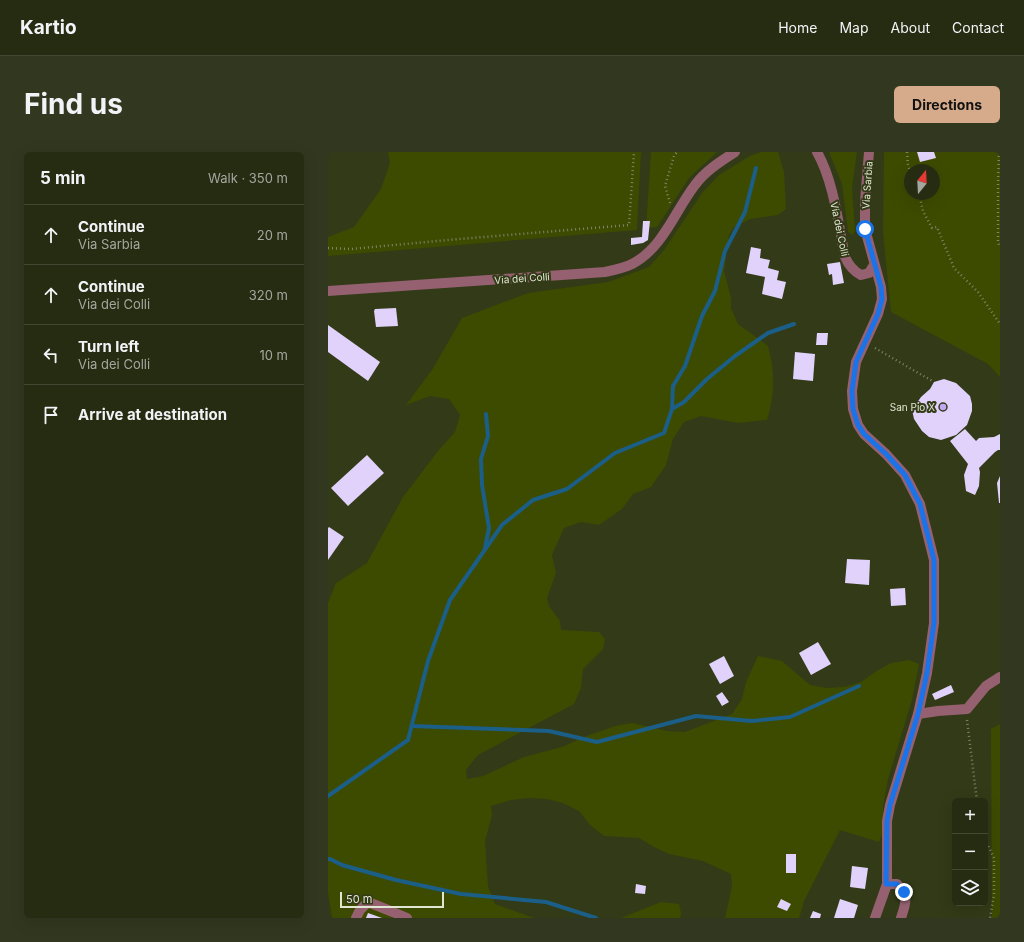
<!DOCTYPE html>
<html lang="en">
<head>
<meta charset="utf-8">
<style>
  :root { --surface:#262c11; --page:#32381f; --text:#f1f3f6; --muted:#a4a79f; --line:#424831; --accent:#d6ab8b }
  body { margin:0; font-family:Inter,sans-serif; background:var(--page); color:var(--text) }
  .controls { position:absolute; right:12px; bottom:12px; display:grid; overflow:hidden; border-radius:6px; box-shadow:0 4px 16px #0002 }
  .controls button { width:36px; height:36px; display:grid; place-items:center; padding:0; border:0; border-bottom:1px solid var(--line); background:var(--surface); color:var(--text); font:20px sans-serif }
  .compass { position:absolute; left:576px; top:12px; width:36px; height:36px; border-radius:50%; background:var(--surface); box-shadow:0 4px 16px #0002; rotate:18deg }
  .scale { position:absolute; left:12px; bottom:10px; width:104px; box-sizing:border-box; padding-left:4px; border:2px solid #e0e6d2; border-top:0; font-size:11px; line-height:14px; white-space:nowrap; color:#e0e6d2; -webkit-text-stroke:3px #323a17; paint-order:stroke }
  .stop { position:absolute; width:12px; height:12px; margin:-9px; border:3px solid #1a73e8; border-radius:50%; background:#fff }
  .stop.end { background:#1a73e8; border-color:#fff; box-shadow:0 1px 4px #0008 }
  .list { margin:0; padding:0; list-style:none }
  h2 { display:flex; justify-content:space-between; align-items:center; height:52px; margin:0; padding:0 16px; font-size:17px }
  h2 small { font-size:13px; font-weight:400; color:var(--muted) }
  .list li { display:grid; grid-template-columns:26px 1fr auto; gap:12px; align-items:center; box-sizing:border-box; height:60px; padding:0 16px; border-top:1px solid var(--line) }
  .list b { display:block; font-size:15px; white-space:nowrap }
  .list p { margin:0; font-size:13px; white-space:nowrap; color:var(--muted) }
  .list em { font-size:13px; font-style:normal; color:var(--muted) }
  .icon { flex:none; width:22px; height:22px; fill:none; stroke:currentColor; stroke-width:2; stroke-linecap:round; stroke-linejoin:round }
  .map { position:relative; flex:none; width:672px; height:766px; overflow:hidden; border-radius:6px }
  header { display:flex; align-items:center; gap:24px; box-sizing:border-box; height:56px; padding:0 20px; background:var(--surface); border-bottom:1px solid var(--line) }
  header strong { font-size:19px }
  nav { display:flex; gap:22px; margin-inline-start:auto; font-size:14px }
  .intro { display:flex; align-items:center; justify-content:space-between; box-sizing:border-box; height:96px; padding:0 24px }
  h1 { margin:0; font-size:28px }
  .button { padding:10px 18px; border-radius:6px; background:var(--accent); color:#111; font-size:14px; font-weight:700 }
  main { display:flex; gap:24px; padding:0 24px }
  aside { flex:1; background:var(--surface); border-radius:6px; box-shadow:0 4px 16px #0002 }
  .map>svg:first-child { display:block }
  .green { fill:#3d4b00; fill-rule:evenodd }
  .lines { fill:none; stroke-linecap:round; stroke-linejoin:round }
  .stream { stroke:#1b5e87; stroke-width:4 }
  .building { fill:#e0d2fa }
  .path { stroke:#7e8569; stroke-width:2.5; stroke-dasharray:1 3; stroke-linecap:butt }
  .minor { stroke:#956170; stroke-width:10 }
  .route { stroke:#1a73e8; stroke-width:5 }
  .poi-dot { fill:#c3a7f2; stroke:#323a17; stroke-width:1.5 }
  .labels { text-anchor:middle; dominant-baseline:central; stroke-width:4; stroke-linejoin:round; paint-order:stroke }
  .street-label { font-size:10px; fill:#e0e6d2; stroke:#323a17 }
  .poi-label { font-size:10px; fill:#e0e6d2; stroke:#323a17; text-anchor:end }
</style>
</head>
<body>
<header>
<strong>Kartio</strong>
<nav><a>Home</a><a>Map</a><a>About</a><a>Contact</a></nav>
</header>
<div class="intro"><h1>Find us</h1><a class="button">Directions</a></div>
<main>
<aside>
<h2>5 min<small>Walk · 350 m</small></h2>
<ul class="list">
<li><svg class="icon" aria-label="ahead" viewBox="0 0 24 24"><path d="M12 20V5M6 11l6-6 6 6"/></svg><div><b>Continue</b><p>Via Sarbia</p></div><em>20 m</em></li>
<li><svg class="icon" aria-label="ahead" viewBox="0 0 24 24"><path d="M12 20V5M6 11l6-6 6 6"/></svg><div><b>Continue</b><p>Via dei Colli</p></div><em>320 m</em></li>
<li><svg class="icon" aria-label="left" viewBox="0 0 24 24"><path d="M17 20v-9H6M10 6l-5 5 5 5"/></svg><div><b>Turn left</b><p>Via dei Colli</p></div><em>10 m</em></li>
<li><svg class="icon" aria-label="arrive" viewBox="0 0 24 24"><path d="M6 21V4h12l-3 4 3 4H6"/></svg><div><b>Arrive at destination</b></div></li>
</ul>
</aside>
<div class="map">
<svg width="672" height="766" viewBox="0 0 672 766">
  <rect width="100%" height="100%" fill="#323a17"/>
  <g class="green">
    <path d="M60,0h253l-4,78 -309,26v-19l26,-10 27,-38 9,-26z"/>
    <path d="M323,0h66l-28,26 -32,49 -11,1z"/>
    <path d="M433,0h17l6,20 2,37 -8,6 -28,4 -16,8 -5,8 -5,36 7,27v10l7,16 30,22c7,25 7,49 -1,74l-29,3 -37,-7 -17,6 -11,17 -7,26 -15,22 -18,7 -11,15 -23,16 -18,-3 -17,6 -12,27 4,18 -9,25 2,8 11,15 1,9 38,2 6,7 -2,10 -20,20 -2,19 -7,16 -96,51 -12,15 1,9 16,-3 41,-19 41,-11 16,-8 34,-12 17,-3 35,8 18,1 47,-18 10,-15 4,-17 12,-26 24,5 28,24 17,3 17,-1 17,-5 14,-10 16,-9 18,-3 10,4 -7,36 -24,79 -5,28v25l-4,10 -39,-12 -36,71 -5,17h-74l7,-32 -1,-12 -28,-13 -34,-7 -15,-7 -15,-9 -35,-2 -14,-11 -11,-14 -16,-8 -16,-4 -18,-1 -18,2 -20,6 1,9 -7,26 3,45 7,18 39,14h-202l-4,-26v-289l8,-20 31,-20 36,-66 35,-46 17,-19 5,-17 -11,-16 -19,-3 -24,9 26,-35 30,-52 66,-25 80,-11 41,-15 15,-17 38,-57 17,-18 31,-19z"/>
    <path d="M501,0h28l-5,36 3,42 -2,5 -5,-3 -6,-48z"/>
    <path d="M556,0h116v225l-12,-13 -97,-52 -8,-80zM582,18h24v24h-24z"/>
    <path d="M672,572v194h-8l-1,-189z"/>
    <path d="M333,750l18,2 2,9 -1,5h-59z"/>
  </g>
  <g class="lines">
    <g class="stream">
      <path d="M344,257l12,-7 23,-23 28,-23 33,-23 26,-9"/>
      <path d="M157,396l4,-20 -7,-43 -1,-26 7,-23 -2,-22"/>
      <path d="M84,574l137,5 48,11 99,-26 56,5 38,-4 69,-31"/>
      <path d="M0,644l80,-56 20,-79 22,-61 52,-75 31,-25 34,-11 48,-36 49,-20 8,-24 1,-23 12,-20 17,-50 13,-25 10,-40 20,-39 11,-44"/>
      <path d="M0,707h2l12,6 54,15 65,14 85,8 50,16"/>
    </g>
  </g>
  <g class="building">
    <path d="M589,0h17l2,6 -16,4z"/>
    <path d="M315,69h7l-2,19 -5,3 -12,2v-7l11,-1z"/>
    <path d="M423,95l10,2 -1,9 10,2 -2,8 11,3 -2,9 9,2 -4,17 -20,-5 3,-17 -19,-4z"/>
    <path d="M512,110l4,21 -11,2 -1,-11 -3,1 -2,-11z"/>
    <path d="M68,156l2,18 -22,1 -2,-16 1,-2z"/>
    <path d="M0,173l52,37 -12,19 -40,-29z"/>
    <path d="M489,181h11l-1,12h-11z"/>
    <path d="M467,200l20,2 -2,27 -20,-2z"/>
    <path d="M616,227l12,4 14,13 2,8v7l-5,14 -11,10 -15,5 -12,-3 -7,-6 -8,-12 -2,-9 9,-13 9,-8 4,-7z"/>
    <path d="M637,277l11,12 3,-3 15,-1 6,-3v16h-2l-3,2 -16,16 1,4 -1,14 -4,9 -9,-4 -2,-16 4,-11 -18,-23z"/>
    <path d="M39,303l17,18 -36,33 -17,-18z"/>
    <path d="M672,324v27h-1l-2,-20z"/>
    <path d="M1,375l15,10 -16,23v-32z"/>
    <path d="M519,407l23,1 -1,25 -24,-2z"/>
    <path d="M577,436l1,17 -15,1 -1,-17z"/>
    <path d="M490,490l13,22 -20,11 -12,-22z"/>
    <path d="M396,504l10,20 -14,8 -11,-20z"/>
    <path d="M623,533l3,7 -19,8 -3,-6z"/>
    <path d="M394,540l7,10 -7,4 -6,-10z"/>
    <rect x="458" y="702" width="10" height="19"/>
    <path d="M524,714l16,2 -3,21 -15,-2z"/>
    <path d="M308,732l10,2 -1,8 -10,-1z"/>
    <path d="M453,747l10,5 -4,7 -10,-4z"/>
    <path d="M512,747l18,6 -4,13h-20z"/>
    <path d="M485,759l8,3 -1,4h-10z"/>
    <path d="M40,761l14,5h-16z"/>
  </g>
  <g class="lines">
    <g class="path">
      <path d="M579,0l1,13 2,6"/>
      <path d="M671,0l-1,31v60l2,4"/>
      <path d="M591,42l4,17 9,17 5,-1 17,41 24,24 22,32"/>
      <path d="M342,51l-5,-17 9,-30 3,-4"/>
      <path d="M0,96l23,1 108,-10 170,-14 5,-73"/>
      <path d="M547,196l59,34"/>
      <path d="M639,568l10,81"/>
      <path d="M657,687l9,19v37l-4,23"/>
    </g>
    <g class="minor">
      <path d="M489,0c17,30 21,71 28,105 4,9 8,14 16,18l8,-2 5,-8"/>
      <path d="M541,0l-4,50v27l16,58 1,12 -4,15 -22,48 -4,29 1,18 5,16 6,9 22,20 19,21 15,29 14,56v63l-7,50 -9,41 -28,91 -3,16v63l-12,34"/>
      <path d="M0,139l277,-19c9,-2 19,-4 27,-8 31,-16 43,-53 63,-79 10,-14 26,-24 40,-33"/>
      <path d="M590,562l20,-3 29,-2 19,-23 14,-9"/>
      <path d="M559,732h10c12,14 9,18 4,34"/>
      <path d="M28,766l4,-8 8,-8 25,10 14,6"/>
    </g>
  </g>
  <g class="lines">
    <path class="route" d="M537,77l16,58 1,12 -4,15 -22,48 -4,29 1,18 5,16 6,9 22,20 19,21 15,29 14,56v63l-7,50 -9,41 -28,91 -3,16 -1,63h11l7,8"/>
  </g>
  <circle class="poi-dot" cx="615" cy="255" r="4"/>
  <g class="labels">
    <g class="street-label">
      <text transform="translate(539 33) rotate(-86)">Via Sarbia</text>
      <text transform="translate(512 77) rotate(78)">Via dei Colli</text>
      <text transform="translate(194 126) rotate(-4)">Via dei Colli</text>
    </g>
    <g class="poi-label">
      <text x="607" y="255">San Pio X</text>
    </g>
  </g>
</svg>
<div class="controls">
<button>+</button>
<button>−</button>
<button><svg class="icon" aria-label="layers" viewBox="0 0 24 24"><path d="M12 4l9 5-9 5-9-5zM3 14l9 5 9-5"/></svg></button>
</div>
<svg class="compass" viewBox="-18 -18 36 36"><path d="M0-13l5 13h-10z" fill="#e53935"/><path d="M0 13l5-13h-10z" fill="#a4a79f"/></svg>
<div class="scale">50 m</div>
<div class="stop" style="left:537px;top:77px"></div>
<div class="stop end" style="left:576px;top:740px"></div>
</div>
</main>
</body>
</html>
